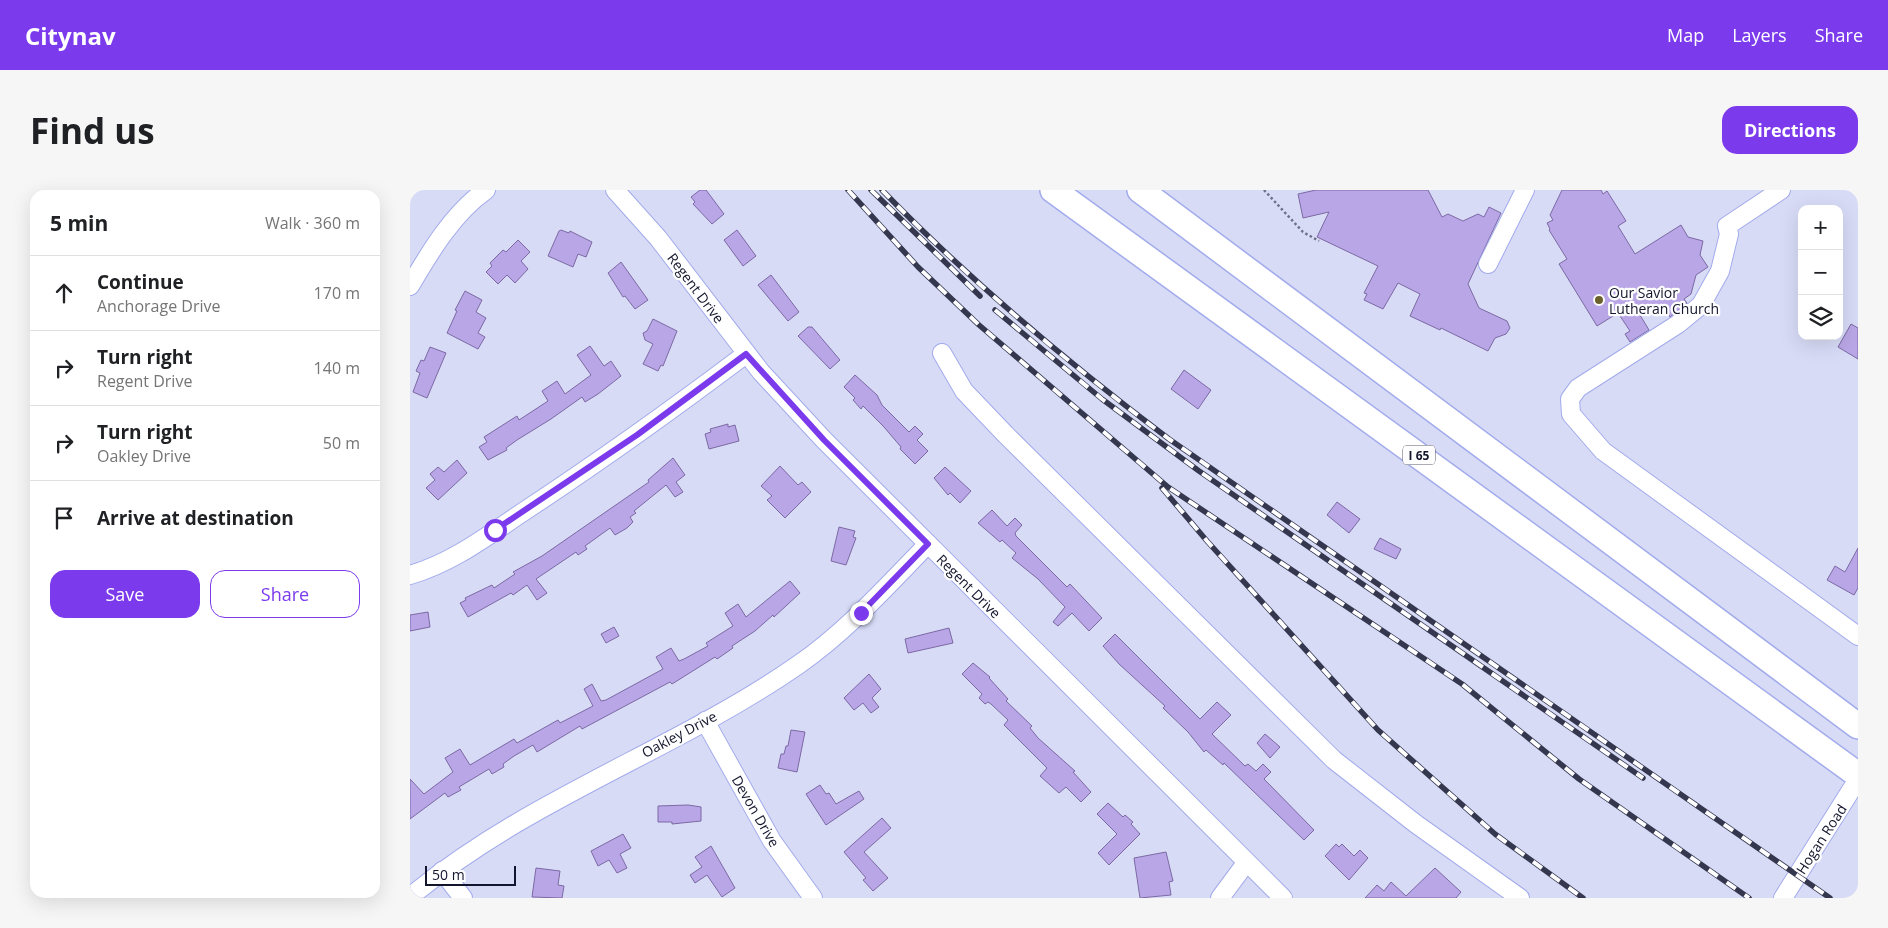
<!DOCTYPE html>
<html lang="en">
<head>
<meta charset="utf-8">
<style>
  :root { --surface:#fff; --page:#f6f6f6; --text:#202124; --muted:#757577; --line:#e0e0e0; --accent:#7c3aed }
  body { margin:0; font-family:"Open Sans",sans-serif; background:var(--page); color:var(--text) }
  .controls { position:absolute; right:15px; top:15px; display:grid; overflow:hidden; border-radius:10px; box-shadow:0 5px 20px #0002 }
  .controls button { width:45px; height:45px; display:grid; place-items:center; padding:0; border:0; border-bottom:1px solid var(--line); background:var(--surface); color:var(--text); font:25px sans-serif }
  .scale { position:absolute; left:15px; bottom:12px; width:91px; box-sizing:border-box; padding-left:5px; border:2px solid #13152c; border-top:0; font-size:14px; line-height:18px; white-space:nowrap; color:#13152c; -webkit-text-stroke:4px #fefefe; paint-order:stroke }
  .stop { position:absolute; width:15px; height:15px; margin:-11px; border:4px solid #7c3aed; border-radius:50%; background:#fff }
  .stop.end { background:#7c3aed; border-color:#fff; box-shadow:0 1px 5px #0008 }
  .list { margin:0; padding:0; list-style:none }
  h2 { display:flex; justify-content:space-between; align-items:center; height:65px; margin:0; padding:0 20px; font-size:21px }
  h2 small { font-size:16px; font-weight:400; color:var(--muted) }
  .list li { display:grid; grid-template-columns:32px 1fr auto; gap:15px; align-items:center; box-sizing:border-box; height:75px; padding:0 20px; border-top:1px solid var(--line) }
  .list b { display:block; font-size:19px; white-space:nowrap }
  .list p { margin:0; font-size:16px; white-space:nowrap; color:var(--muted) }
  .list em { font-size:16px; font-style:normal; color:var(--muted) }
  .actions { display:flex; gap:10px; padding:15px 20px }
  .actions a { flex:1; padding:11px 0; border:1px solid var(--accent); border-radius:15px; text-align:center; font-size:18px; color:var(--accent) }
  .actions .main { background:var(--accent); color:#fff }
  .icon { flex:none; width:28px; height:28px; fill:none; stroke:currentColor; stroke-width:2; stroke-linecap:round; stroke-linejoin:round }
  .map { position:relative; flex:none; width:1448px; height:708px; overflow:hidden; border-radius:15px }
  header { display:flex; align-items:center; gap:30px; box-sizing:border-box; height:70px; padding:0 25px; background:var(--accent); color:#fff }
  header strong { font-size:24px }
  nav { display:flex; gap:28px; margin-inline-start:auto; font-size:18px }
  .intro { display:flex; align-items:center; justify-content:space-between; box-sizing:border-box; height:120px; padding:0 30px }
  h1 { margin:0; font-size:35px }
  .button { padding:12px 22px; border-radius:15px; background:var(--accent); color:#fff; font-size:18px; font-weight:700 }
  main { display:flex; gap:30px; padding:0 30px }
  aside { flex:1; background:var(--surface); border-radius:15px; box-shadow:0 5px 20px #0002 }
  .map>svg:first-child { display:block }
  .building { fill:#b9a6e6; stroke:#7c69a4 }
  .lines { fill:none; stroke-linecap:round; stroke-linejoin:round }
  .minor-casing { stroke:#a2abeb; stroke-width:20 }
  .highway-casing { stroke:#a2abeb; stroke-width:28 }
  .path { stroke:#6e718a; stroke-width:2.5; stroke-dasharray:2.5 2.5; stroke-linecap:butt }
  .minor { stroke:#fff; stroke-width:18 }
  .highway { stroke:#fff; stroke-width:25 }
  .rail-casing { stroke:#34374e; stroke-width:5.5 }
  .rail { stroke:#fefefe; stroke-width:4; stroke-dasharray:11; stroke-linecap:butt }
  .route { stroke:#7c3aed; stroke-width:6 }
  .poi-dot { fill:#6b612d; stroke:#fefefe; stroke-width:2 }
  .labels { text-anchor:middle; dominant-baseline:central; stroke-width:4.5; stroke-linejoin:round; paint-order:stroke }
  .shield { fill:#fefefe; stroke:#5a5b6b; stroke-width:1 }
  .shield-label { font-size:12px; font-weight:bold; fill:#13152c }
  .street-label { font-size:14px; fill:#13152c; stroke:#fefefe }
  .poi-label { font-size:14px; fill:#13152c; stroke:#fefefe; text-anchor:start }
</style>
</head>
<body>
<header>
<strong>Citynav</strong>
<nav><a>Map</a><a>Layers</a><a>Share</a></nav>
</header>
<div class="intro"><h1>Find us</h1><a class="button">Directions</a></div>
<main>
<aside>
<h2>5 min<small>Walk · 360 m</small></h2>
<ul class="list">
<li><svg class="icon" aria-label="ahead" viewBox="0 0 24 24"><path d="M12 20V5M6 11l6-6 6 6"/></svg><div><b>Continue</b><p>Anchorage Drive</p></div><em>170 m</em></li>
<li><svg class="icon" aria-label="right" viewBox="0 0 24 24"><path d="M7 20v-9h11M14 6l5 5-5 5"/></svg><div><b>Turn right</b><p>Regent Drive</p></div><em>140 m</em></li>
<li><svg class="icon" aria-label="right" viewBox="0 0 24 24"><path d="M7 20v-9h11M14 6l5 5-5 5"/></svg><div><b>Turn right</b><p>Oakley Drive</p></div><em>50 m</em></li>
<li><svg class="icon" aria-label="arrive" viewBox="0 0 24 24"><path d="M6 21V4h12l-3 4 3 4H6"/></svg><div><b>Arrive at destination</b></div></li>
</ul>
<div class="actions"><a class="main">Save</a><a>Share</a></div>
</aside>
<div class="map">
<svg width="1448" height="708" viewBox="0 0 1448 708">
  <rect width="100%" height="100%" fill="#d7dbf6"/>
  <g class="building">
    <path d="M290,0h6l18,24 -12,10 -19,-20 2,-2 -4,-5z"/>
    <path d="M906,0h112l14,27 6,-3 15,7 15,-7 6,3 5,-10 12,6 -33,71 11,24 28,13 3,7 -4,6 -11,4 -7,13 -47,-23 -1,2 -30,-14 10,-22 -22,-11 -15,26 -19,-9 3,-6 -3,-1 14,-27 -61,-29 12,-25 -26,6 -5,-24z"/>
    <path d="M1152,0h39l2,4 4,-3 19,30 -8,5 17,28 46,-29 7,12 15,4 -3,14 8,12 -12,8 -5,19 -7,5 3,4 -17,14 -4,-7 -8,5 -21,-5 12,20 -19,12 -5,-8 5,-3 -12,-18 -21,13 -38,-62 8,-5 -18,-29 1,-1 -3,-6 6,-3 -3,-5z"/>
    <path d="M151,40l8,3 1,-2 22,11 -6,15 -8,-3 -5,13 -25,-11 11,-25z"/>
    <path d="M327,40l19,26 -13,10 -19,-26z"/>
    <path d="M108,50l12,12 -9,9 7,8 -13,14 -8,-8 -9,9 -12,-12 6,-6 -2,-3 13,-13 3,2z"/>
    <path d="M211,72l27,38 -13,9 -10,-13 -2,1 -15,-24z"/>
    <path d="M361,85l28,37 -11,9 -30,-36z"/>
    <path d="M55,101l17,9 -6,12 10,6 -8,15 7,4 -7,12 -31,-16 10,-22 -2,-1z"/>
    <path d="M243,129l24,12 -14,35 -2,-1 -3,6 -15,-7 10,-20 -8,-4 -2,-7 4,-2z"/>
    <path d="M1441,134l7,4v31l-20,-12z"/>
    <path d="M398,137h4l28,33 -10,9 -32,-33z"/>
    <path d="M180,156l14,20 7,-5 10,15 -23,18 -13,8 -3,-5 -31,22 -34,21 -11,8 1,2 -19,10 -9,-13 8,-5 -3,-5 33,-21 2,4 29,-19 -6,-10 15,-10 8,13 26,-19 -14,-20z"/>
    <path d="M20,157l16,6 -19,45 -14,-6 7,-19 -4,-2 5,-11 3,1z"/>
    <path d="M774,180l27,20 -13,19 -27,-20z"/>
    <path d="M445,185l22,20 5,10 27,27 6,-6 8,8 -6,6 11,11 -13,13 -15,-15 1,-2 -17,-20 -21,-21 -2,3 -8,-9 2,-2 -11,-11z"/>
    <path d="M318,234v3l7,-2 4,16 -30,8 -4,-15 6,-2 -1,-3z"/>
    <path d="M263,268l12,17 -9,7 7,10 -8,5 -9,-12 -32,26 2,2 -6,4 3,5 -6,6 -12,7 -5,-7 -25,18 2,3 -9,6 -2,-3 -40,27 11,14 -10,7 -10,-15 -14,10 -2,-2 -43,24 -8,-14 6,-3 -1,-2 27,-13 2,3 21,-14 -2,-2 29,-16 107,-74 -1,-2z"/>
    <path d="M47,270l10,13 -29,27 -12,-12 9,-8 -5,-6 8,-7 6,5z"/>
    <path d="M370,276l18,19 4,-3 9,10 -26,26 -18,-18 5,-4 -11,-10z"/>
    <path d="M535,277l26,24 -11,12 -10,-10 -2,2 -14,-17z"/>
    <path d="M927,312l23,17 -11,14 -22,-18z"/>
    <path d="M582,320l15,16 8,-8 7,7 -7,8 1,3 51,51 3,-3 32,34 -13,13 -17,-18 -14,13 -5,-4 12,-15 -27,-28 -26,-21 4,-5 -14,-13 -2,2 -22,-19z"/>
    <path d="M429,337l16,4 -2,6 3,1 -10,27 -15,-4z"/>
    <path d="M970,348l21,11 -5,10 -22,-10z"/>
    <path d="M1448,358v40l-4,7 -27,-15 8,-14 10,6z"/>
    <path d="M380,391l10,12 -26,24 -1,-2 -18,16 -23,15 1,2 -16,11 -2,-2 -43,27 -2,-2 -88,47 -2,-3 -43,26 -4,-7 -19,11 -11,8 1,3 -12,7 -3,-5 -30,18 2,3 -13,7 -3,-4 -35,26v-40l14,15 29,-22 -8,-14 15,-9 10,16 44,-26 3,4 41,-23 2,3 33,-17 -9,-17 8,-5 9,17 5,-1 57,-31 -7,-12 15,-9 8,13 5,-2 24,-13 -2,-3 27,-17 -8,-13 13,-9 8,13z"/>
    <path d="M18,422l2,15 -20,4v-16z"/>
    <path d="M204,437l5,9 -13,7 -5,-9z"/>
    <path d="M539,438l4,15 -45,10 -3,-14z"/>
    <path d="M705,444l85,85 17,-17 14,13 -19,19 33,32 3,-2 8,7 7,-7 8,8 -7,7 50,51 -10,10 -80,-77 -1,2 -17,-15 -2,2 -16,-20 -25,-24 2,-2 -46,-42 -16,-18z"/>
    <path d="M563,473l17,14 -1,1 19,21 -2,2 26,25 -2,2 8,10 37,33 -2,1 18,20 -10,10 -15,-15 -7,6 -19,-17 7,-8 -43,-43 4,-5 -17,-16 -3,-2 -3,2 -6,-6 3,-4 -20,-20z"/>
    <path d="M459,484l12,15 -9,9 7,9 -8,6 -8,-10 -9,7 -10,-12z"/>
    <path d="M381,540l14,2 -8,40 -19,-4 3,-14h3l2,-8h2z"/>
    <path d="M855,544l15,13 -10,11 -13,-15z"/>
    <path d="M410,595l6,9 3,-1 7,11 23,-13 5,8 -38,26 -20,-31z"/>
    <path d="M698,613l15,14 2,-2 8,7 -2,2 9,10 -31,31 -11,-12 19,-19 -20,-20z"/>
    <path d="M278,615l13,2v14l-29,3v-2h-14v-16z"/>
    <path d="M472,628l9,10 -27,24 24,26 -15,13 -10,-11 3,-2 -22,-26z"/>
    <path d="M213,644l8,14 -11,6 7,14 -10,5 -8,-13 -11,6 -7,-15z"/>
    <path d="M926,654l3,3 3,-3 12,12 6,-6 8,8 -19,22 -24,-24z"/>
    <path d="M301,656l24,42 -13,9 -15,-22 -12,8 -5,-8 12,-8 -7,-10z"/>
    <path d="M756,662l7,29 -4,1 2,13 -31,3 -6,-40z"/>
    <path d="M126,678l24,3 -2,14 6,1 -2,12 -30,-1z"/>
    <path d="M1025,678l26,24 -5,6h-91l12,-13 7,6 7,-9 15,14z"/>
  </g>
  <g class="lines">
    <defs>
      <g id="minor">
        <path d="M205,0l43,48 103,134 63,68 459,458"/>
        <path d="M1371,0l-54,36 2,8 -9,37 -19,34 -23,19 -100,64 -8,11 1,15 32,37 255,185"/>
        <path d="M1078,74l37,-74"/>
        <path d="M0,96c20,-34 43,-73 76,-96"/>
        <path d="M532,163l22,38 42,44 328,325 82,64 104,74"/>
        <path d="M0,385c42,-12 77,-39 113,-63 76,-50 150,-103 223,-158"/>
        <path d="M295,531l67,120 41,57"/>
        <path d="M32,681l21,27"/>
        <path d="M0,707c117,-98 264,-146 388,-232 49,-34 89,-79 130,-121"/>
        <path d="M810,708l26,-35"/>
        <path d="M1373,708l75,-119"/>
      </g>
      <g id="highway">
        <path d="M643,0l805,585"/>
        <path d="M730,0l718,536"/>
      </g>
    </defs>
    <use href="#minor" class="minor-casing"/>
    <use href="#highway" class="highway-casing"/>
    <path class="path" d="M854,0l39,42 16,9"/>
    <use href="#minor" class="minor"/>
    <use href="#highway" class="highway"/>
    <defs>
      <g id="rail">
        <path d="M438,0l70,77 61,58 189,162 294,197 117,95 170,119"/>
        <path d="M461,0l109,106"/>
        <path d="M472,0c89,92 185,172 287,249l661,459"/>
        <path d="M585,120l107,89 97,72 444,307"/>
        <path d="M752,298l45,53 171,189 117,104 88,64"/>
      </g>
    </defs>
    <use href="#rail" class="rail-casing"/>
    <use href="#rail" class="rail"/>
  </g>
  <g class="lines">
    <path class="route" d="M85,340l142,-95 109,-81 78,86 104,104 -67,69"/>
  </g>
  <circle class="poi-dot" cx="1189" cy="110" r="5"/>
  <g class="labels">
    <rect class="shield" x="993" y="255.5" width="32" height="19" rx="4"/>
    <g class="shield-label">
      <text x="1009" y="265">I 65</text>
    </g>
    <g class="street-label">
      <text transform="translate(286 98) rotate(53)">Regent Drive</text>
      <text transform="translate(559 396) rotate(45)">Regent Drive</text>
      <text transform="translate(269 544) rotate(-28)">Oakley Drive</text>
      <text transform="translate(346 621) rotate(60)">Devon Drive</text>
      <text transform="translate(1411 649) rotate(-57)">Hogan Road</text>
    </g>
    <g class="poi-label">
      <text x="1199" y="102">Our Savior<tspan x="1199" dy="16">Lutheran Church</tspan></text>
    </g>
  </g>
</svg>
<div class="controls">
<button>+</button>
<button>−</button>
<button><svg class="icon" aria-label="layers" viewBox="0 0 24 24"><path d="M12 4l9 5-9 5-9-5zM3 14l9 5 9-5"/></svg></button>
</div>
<div class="scale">50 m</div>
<div class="stop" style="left:85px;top:340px"></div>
<div class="stop end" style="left:451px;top:423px"></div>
</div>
</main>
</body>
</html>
